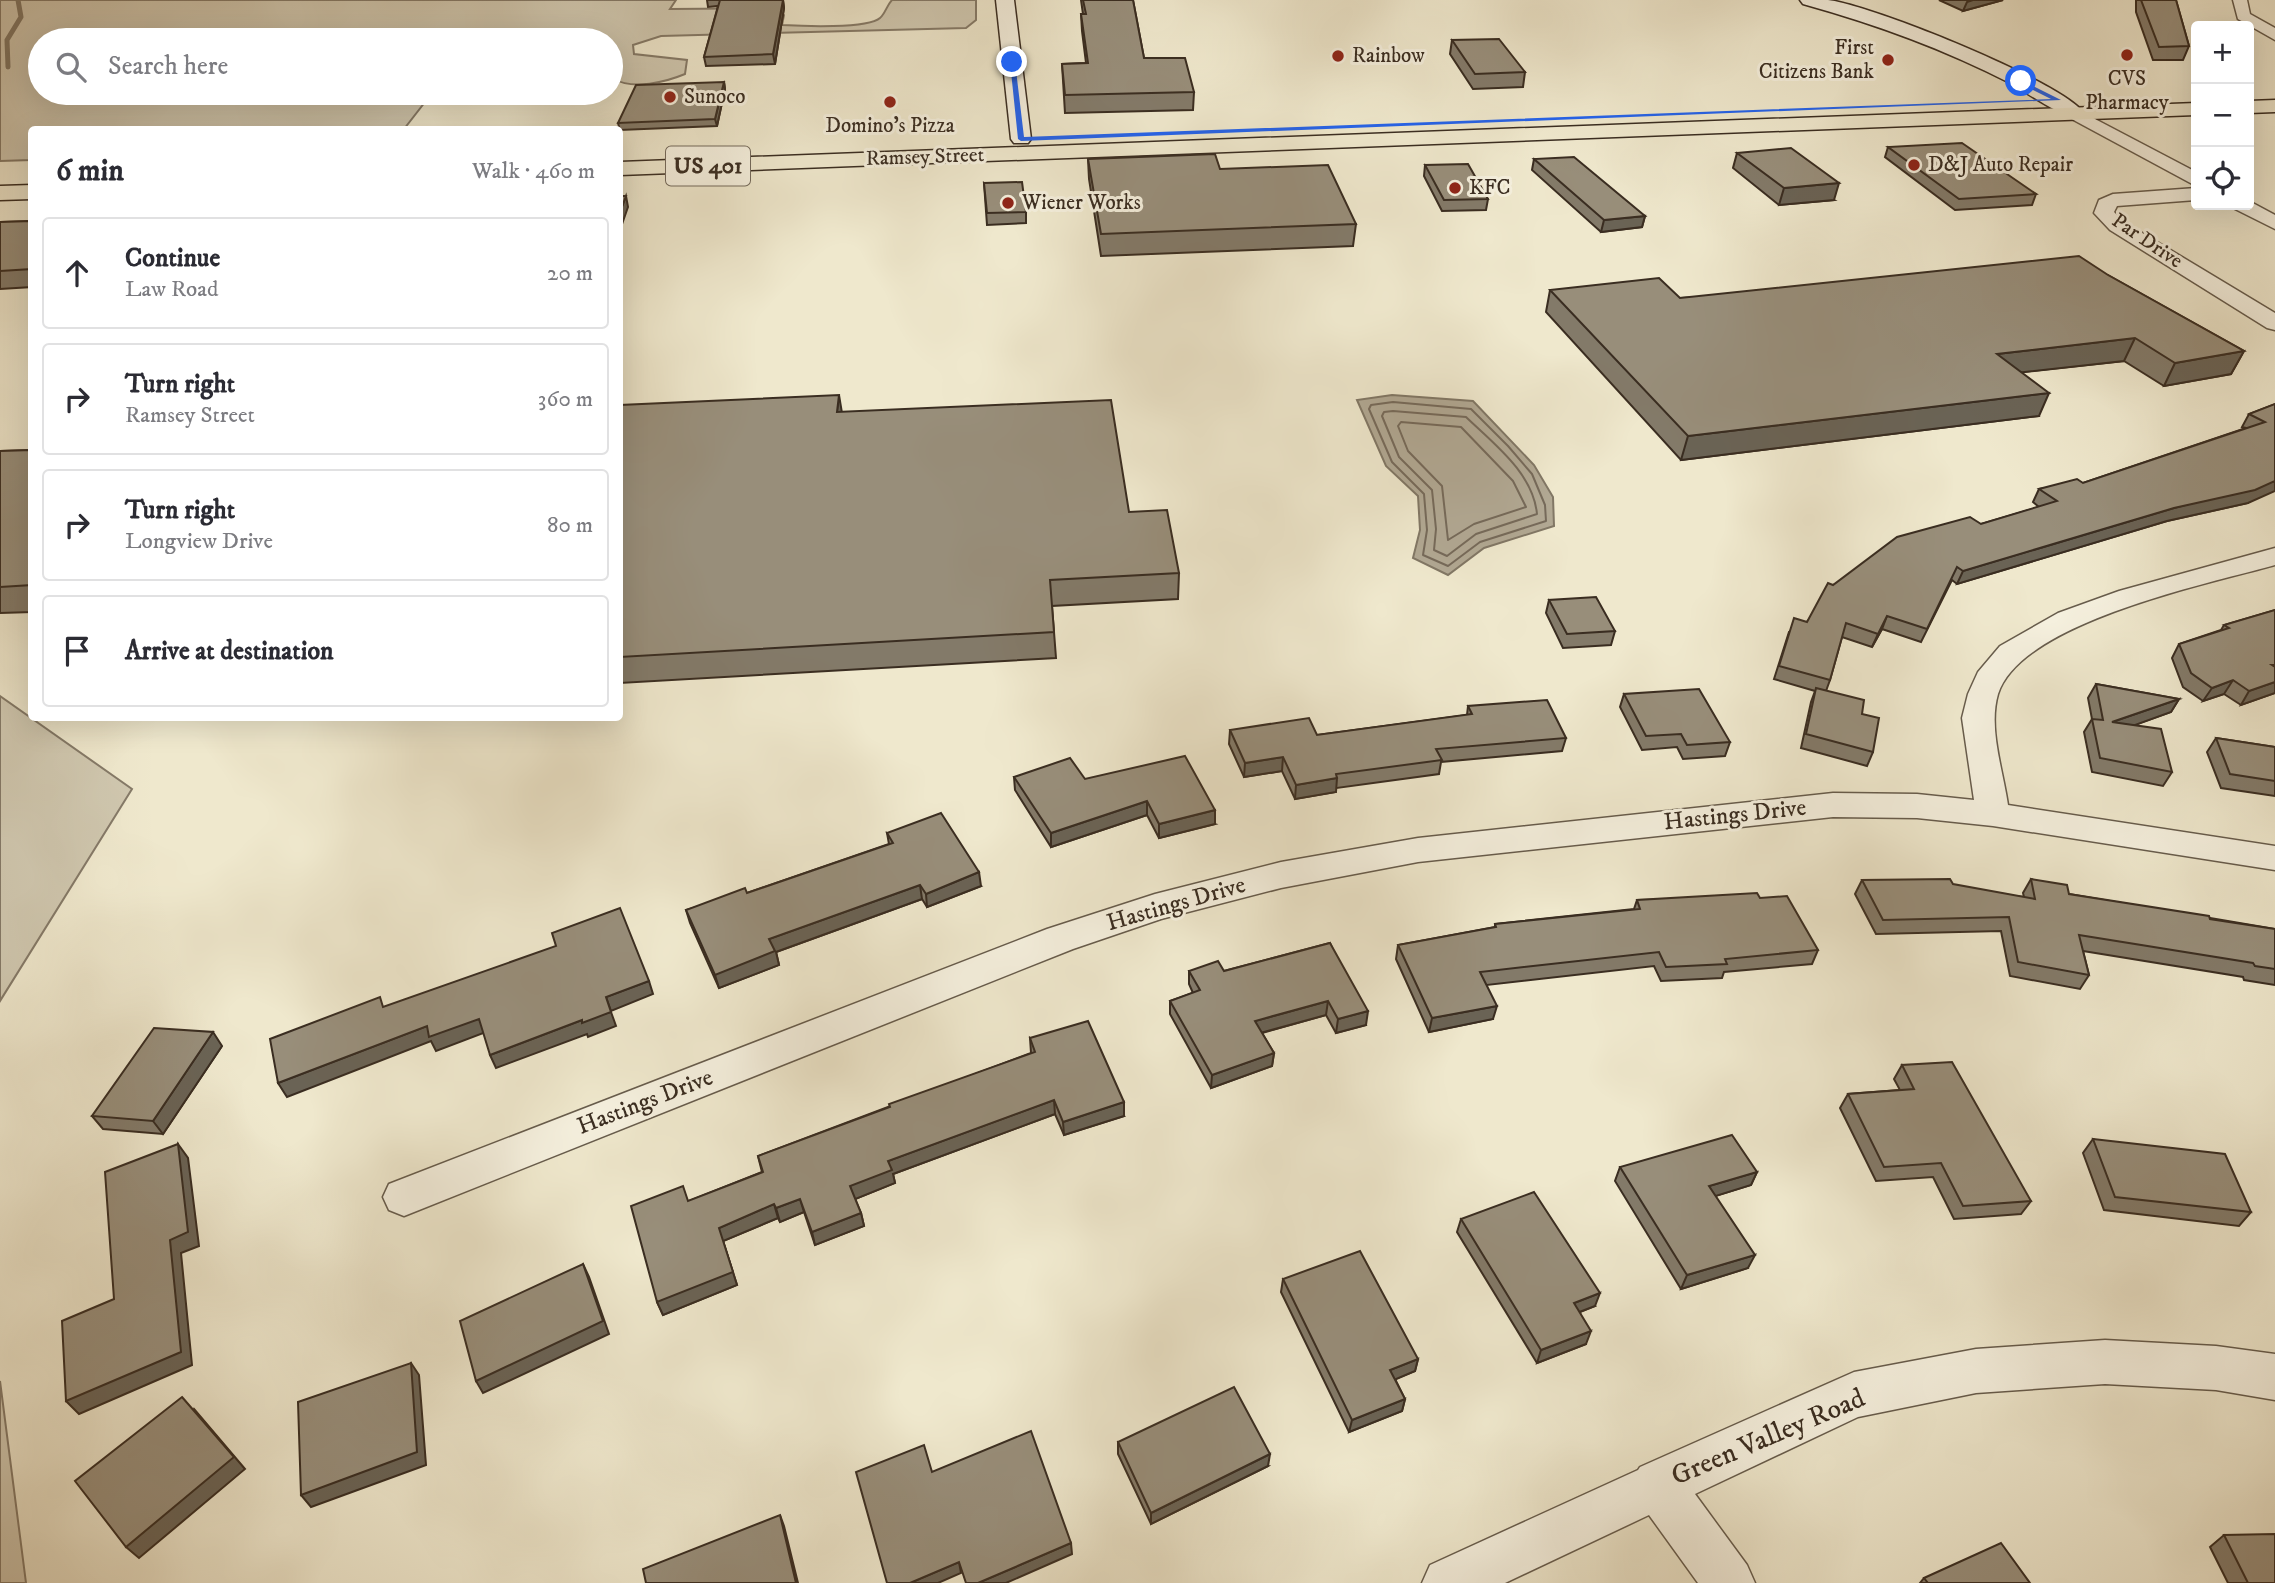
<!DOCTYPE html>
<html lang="en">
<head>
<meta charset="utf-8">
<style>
  :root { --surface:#fff; --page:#f2f2f3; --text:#2b2b33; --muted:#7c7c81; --line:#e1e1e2 }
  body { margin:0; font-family:"IM FELL DW Pica",serif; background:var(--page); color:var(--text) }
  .controls { position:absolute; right:21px; top:21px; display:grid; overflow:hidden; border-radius:7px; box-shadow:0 7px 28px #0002 }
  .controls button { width:63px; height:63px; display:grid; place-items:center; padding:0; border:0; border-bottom:2px solid var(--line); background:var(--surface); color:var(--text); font:35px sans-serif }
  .stop { position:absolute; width:21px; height:21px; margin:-16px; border:5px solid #2563eb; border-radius:50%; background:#fff }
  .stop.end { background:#2563eb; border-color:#fff; box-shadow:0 2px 7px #0008 }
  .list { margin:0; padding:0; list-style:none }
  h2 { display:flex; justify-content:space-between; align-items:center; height:91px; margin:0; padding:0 28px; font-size:30px }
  h2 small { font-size:23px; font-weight:400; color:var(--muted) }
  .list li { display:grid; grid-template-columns:46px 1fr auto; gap:21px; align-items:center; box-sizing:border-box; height:112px; margin:0 14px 14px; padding:0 14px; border:2px solid var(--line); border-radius:7px }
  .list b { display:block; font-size:26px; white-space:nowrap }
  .list p { margin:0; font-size:23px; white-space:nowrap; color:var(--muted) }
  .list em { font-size:23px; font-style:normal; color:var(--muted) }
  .icon { flex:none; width:38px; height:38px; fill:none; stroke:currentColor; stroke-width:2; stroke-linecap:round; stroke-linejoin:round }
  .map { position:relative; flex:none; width:2275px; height:1583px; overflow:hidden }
  .search { position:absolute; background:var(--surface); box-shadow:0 7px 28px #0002; left:28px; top:28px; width:595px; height:77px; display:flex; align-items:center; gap:18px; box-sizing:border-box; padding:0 24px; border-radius:38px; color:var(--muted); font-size:26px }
  .panel { position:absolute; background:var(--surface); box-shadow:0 7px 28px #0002; left:28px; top:126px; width:595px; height:595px; border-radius:7px }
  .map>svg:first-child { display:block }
  .green { fill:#d0c8b0; stroke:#857a68; stroke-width:2 }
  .water { fill:#b1a893; stroke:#817765; stroke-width:2 }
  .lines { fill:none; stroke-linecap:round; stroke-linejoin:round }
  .shore { stroke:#766a5a; stroke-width:2 }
  .stream { stroke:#817765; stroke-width:5 }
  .street-casing { stroke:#675c4c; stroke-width:3 }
  .secondary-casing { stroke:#3a2d21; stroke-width:3 }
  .primary-casing { stroke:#3a2d21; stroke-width:3 }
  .street { fill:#f5f0de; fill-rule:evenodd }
  .secondary { fill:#f5f0de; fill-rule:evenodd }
  .primary { fill:#efe8cd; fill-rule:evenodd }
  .wall { fill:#837a69; stroke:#3a2d21; stroke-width:2 }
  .shaded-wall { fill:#6a6355; stroke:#3a2d21; stroke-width:2 }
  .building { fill:#988e7a; stroke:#3a2d21; stroke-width:2 }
  .route { fill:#2563eb }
  .poi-dot { fill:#8f2418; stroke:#f5f0de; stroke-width:2.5 }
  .labels { text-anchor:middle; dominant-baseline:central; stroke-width:6; stroke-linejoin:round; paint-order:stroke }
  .far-poi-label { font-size:21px; fill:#3a2d21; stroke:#f5f0de; text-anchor:start }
  .far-street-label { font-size:21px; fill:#3a2d21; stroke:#f5f0de }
  .shield { fill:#f5f0de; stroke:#72685a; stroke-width:2 }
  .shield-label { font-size:23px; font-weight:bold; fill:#3a2d21 }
  .street-label { font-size:24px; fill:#3a2d21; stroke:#f5f0de }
  .near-street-label { font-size:28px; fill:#3a2d21; stroke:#f5f0de }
</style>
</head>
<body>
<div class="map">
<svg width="2275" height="1583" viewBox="0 0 2275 1583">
  <rect width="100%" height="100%" fill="#efe8cd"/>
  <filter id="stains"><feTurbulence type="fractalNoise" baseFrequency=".00286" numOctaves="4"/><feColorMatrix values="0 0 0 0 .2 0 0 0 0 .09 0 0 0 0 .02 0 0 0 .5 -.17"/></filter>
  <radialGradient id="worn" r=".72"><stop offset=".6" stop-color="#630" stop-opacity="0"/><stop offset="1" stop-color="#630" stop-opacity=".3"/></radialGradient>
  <g class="green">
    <path d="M0,0h676l-6,9 108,-1 6,7 -2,10c18,1 86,4 98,-7 5,-4 7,-13 12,-18h84v20l-10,8 -305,8 -28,9 1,9 53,6 -2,14c-19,8 -52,16 -71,5l3,-5 -6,-2v-32h-571v53h392l-28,36 -372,1 -1,30 -31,1z"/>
    <path d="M0,696l132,93 -132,212z"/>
    <path d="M0,1381l26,202h-26z"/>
  </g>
  <path class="water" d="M1392,395l81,6 61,64 19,32 1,29 -70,22 -36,27 -35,-17 7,-28 -2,-34 -32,-30 -29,-66z"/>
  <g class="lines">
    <g class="shore">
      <path d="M1393,402l78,7 37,37 24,28 13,31 1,16 -66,21 -32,24 -25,-11 4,-25 -3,-36 -32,-32 -23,-53 2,-4z"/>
      <path d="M1393,411l73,6c28,27 67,56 71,97l-61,20 -29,22 -13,-6 2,-21 -4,-39 -33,-33 -17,-41 2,-4z"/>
      <path d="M1401,422l60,5 52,54 13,26 -52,17 -26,16 -6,-54 -34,-35 -10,-25z"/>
    </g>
    <path class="stream" d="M8,67l-1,-27 14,-23 -3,-17"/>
    <defs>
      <g id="street">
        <path d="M2233,0h14l3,14 25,14v12l-37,-21z"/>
        <path d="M2074,108l122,64v14l-128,-69 -3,-4 3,-4z"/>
        <path d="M2196,188v12l-79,6 -3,6 10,10 151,91v17l-8,-2 -157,-98 -16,-17 5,-13 14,-6z"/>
        <path d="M2249,201l26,14v14l-40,-20 -3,-4h17z"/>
        <path d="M2275,548v17c-67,19 -254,57 -277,129 -10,34 5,76 10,111l267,41v24l-282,-44 -76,-8 -84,-1 -415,45 -137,26 -120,31 -88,30 -669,267 -15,-6 -6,-13 6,-13 658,-255 108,-35 126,-32 137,-24 415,-45 84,1 57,6 -12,-82 6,-24 10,-22 22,-26 58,-33 61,-22z"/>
        <path d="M2105,1340l111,6 59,8v46l-59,-10 -111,-6 -129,9 -118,24 -163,77 52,71 8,18h-57l-49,-68 -144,68h-83l8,-18 208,-95 2,-3 214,-95 122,-23z"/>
      </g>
      <g id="secondary">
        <path d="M996,0h18l17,139 -3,4h-14l-3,-4z"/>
        <path d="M1800,0c9,0 19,0 28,0 43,5 233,81 256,113l-3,4c-15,4 -55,-25 -71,-34 -66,-34 -135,-59 -207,-79z"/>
      </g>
      <g id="primary">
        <path d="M2275,100v12l-26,1v-12z"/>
        <path d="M2196,103v12l-1576,60v-13z"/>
        <path d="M32,185v14l-32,1v-14z"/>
      </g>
    </defs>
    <use href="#street" class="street-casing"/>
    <use href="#secondary" class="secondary-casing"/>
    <use href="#primary" class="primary-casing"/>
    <use href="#street" class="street"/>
    <use href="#secondary" class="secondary"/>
    <use href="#primary" class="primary"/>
  </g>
  <g class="wall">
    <path d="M707,0h76l1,8 -9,56 -69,2 -2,-9 14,-51 -10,1z"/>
    <path d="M1081,0h52l11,58 50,34 -1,18 -128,3 -3,-49 24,-1 -4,-32 -1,-17h2z"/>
    <path d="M1939,0h64l-40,11z"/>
    <path d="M2136,0h40l13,46 -6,14h-30l-17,-48z"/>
    <path d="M1452,40l73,32 -2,15 -50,2 -23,-35z"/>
    <path d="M724,82l1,7 -8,37 -97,4 -2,-7z"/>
    <path d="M1888,147l148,47 -4,11 -77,5 -70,-53z"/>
    <path d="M1737,153l97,47 -55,5 -46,-37z"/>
    <path d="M1088,159l132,10 136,55 -3,22 -252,10 -12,-77z"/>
    <path d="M1534,159l111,57 -3,11 -41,5 -69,-62z"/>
    <path d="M1425,165l63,34 -2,11 -44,1 -18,-35z"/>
    <path d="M984,183l42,29v11l-39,2z"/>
    <path d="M32,221v66l-32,2v-67z"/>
    <path d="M2108,275l136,76 -13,23 -67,12 -40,-25 -102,11 17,44 -358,44 -135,-148 4,-22 130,8z"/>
    <path d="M2275,404l-27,99 -81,18 -210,63 -5,-4 -31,62 -39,-13 -10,18 -30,-10 -12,43 -4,11 36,23 11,38 -6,14 -66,-18 10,-46 4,-11 -41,-12 15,-47 18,-10 26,-37 148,-61 58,-17 -6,-5 6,-13 44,-6 163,-55 -4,-1 7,-13z"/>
    <path d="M620,405l222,7 287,100 50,61 -1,26 -126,7 4,52 -436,25z"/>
    <path d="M32,450v162l-32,1v-162z"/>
    <path d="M1549,600l66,31 -4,14 -48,3 -17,-35z"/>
    <path d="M2275,610v83l-34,12 -17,-11 -21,7 -20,-14 -11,-29 7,-14 42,-14 3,-5z"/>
    <path d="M2096,684l83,15 -8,13 -37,13 38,47 -9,14 -71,-14 -8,-40 8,-13 -4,-21z"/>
    <path d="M1624,694l106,48 -5,14 -42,3 -6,-12 -35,3 -22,-43z"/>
    <path d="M1468,706l98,32 -4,13 -121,11 -2,12 -103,14v4l-41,7 -13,-28 -38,6 -15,-33 1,-14 87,5 150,-20z"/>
    <path d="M2216,738l59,9v49l-54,-8 -14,-36z"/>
    <path d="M1014,777l71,2 130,45 -56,14 -12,-23 -96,32 -36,-57z"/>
    <path d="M887,833l94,53 -54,21 -5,-8 -146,53 3,13 -60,23 -29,-65 -4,-13 61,-17 142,-49z"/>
    <path d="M2031,879l38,15 206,35v56l-31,-5 -1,-3 -160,-26 6,24 -9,14 -70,-13 -9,-45 -125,3 -21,-40 7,-14 162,17 -1,-4z"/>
    <path d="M1760,898l58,52 -6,14 -88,8 -2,6 -61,3 -7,-15 -168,19 7,34 -64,13 -33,-73 2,-14 97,-18v-3l139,-15 3,-9z"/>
    <path d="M1330,943l36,82 -30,8 -10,-18 -64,18 12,20 -2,13 -61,22 -41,-74v-13l23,-8 -4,-9v-13h35z"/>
    <path d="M1030,1038l94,78 -60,19 -9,-21 -162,60 2,9 -40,16 6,14 3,13 -49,19 -11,-33 -24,10 -2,-4 -55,23 14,44 -74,30 -6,-13 32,-101 73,-29 -4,-16 273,-103z"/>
    <path d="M222,1046l-59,88 -60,-5 -11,-13z"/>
    <path d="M1902,1065l129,136 -10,13 -67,5 -21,-42 -57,4 -36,-73 8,-14 52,-4 -6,-11z"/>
    <path d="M2093,1139l158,73 -12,14 -135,-16 -21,-57z"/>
    <path d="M1620,1167l137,5 -6,13 -36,11 33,72 -67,21 -66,-108z"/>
    <path d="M1461,1219l134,87 -15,6 6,32 -49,19 -80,-131z"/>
    <path d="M1283,1279l135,80 -3,12 -20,8 10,20 -3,12 -53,21 -68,-140z"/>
    <path d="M1118,1442l150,24 -117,58 -33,-70z"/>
    <path d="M2224,1535l51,48h-47l-18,-36z"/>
    <path d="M1924,1578l106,5h-110z"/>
  </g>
  <g class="shaded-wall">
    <path d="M783,0l1,8 -9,56 -2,-10z"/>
    <path d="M1973,0h30l-40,11 4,-9z"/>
    <path d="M724,82l1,7 -8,37 -2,-7z"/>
    <path d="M1839,183l-5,17 -55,5 5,-17z"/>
    <path d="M626,196l2,11 -8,23v-18z"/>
    <path d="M1645,216l-3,11 -41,5 3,-12z"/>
    <path d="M2135,338l-11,23 -136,15 9,-22z"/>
    <path d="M2244,351l-13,23 -67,12 11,-23z"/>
    <path d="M2049,393l-10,23 -358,44 7,-24z"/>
    <path d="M839,395l4,24 -6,-7z"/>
    <path d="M2275,481v10l-27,12 -81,18 -210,63 6,-13 211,-63z"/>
    <path d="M1887,616l-5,13 -10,18 6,-13z"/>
    <path d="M2233,680l-9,14 -21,7 9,-13z"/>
    <path d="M2275,682v11l-34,12 8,-14z"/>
    <path d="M2179,699l-8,13 -66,24 7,-14z"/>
    <path d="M1283,757l-1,14 -38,6 1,-14z"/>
    <path d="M1337,778l-1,14 -41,7 1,-14z"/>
    <path d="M1147,801v14l-96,32v-14z"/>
    <path d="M1215,810v14l-56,14v-14z"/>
    <path d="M979,872l2,14 -54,21 -1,-13z"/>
    <path d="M920,885l2,14 -146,53 3,13 -60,23 -4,-13 54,-36z"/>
    <path d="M649,981l4,13 -42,17 -5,-14z"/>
    <path d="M1328,1001l-2,14 -73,20 2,-14z"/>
    <path d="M1497,1006l-4,13 -64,13 3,-14z"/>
    <path d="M1368,1011l-2,14 -30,8 2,-14z"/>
    <path d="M611,1012l5,14 -28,11 -1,-3 -91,34 -6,-13 92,-35z"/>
    <path d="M479,1019l7,13 -50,19 -5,-10 -144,56 -9,-14 149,-57z"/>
    <path d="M213,1032l9,14 -59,88 -10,-13z"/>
    <path d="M1274,1053l-2,13 -61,22 1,-13z"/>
    <path d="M1054,1100l1,14 -162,60 2,9 -42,17 -3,-14 38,-25z"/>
    <path d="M1124,1102v14l-60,19 -1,-13z"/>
    <path d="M178,1144l10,14 11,88 -18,7 11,112 -113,49 -13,-13 104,-161z"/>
    <path d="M1757,1172l-6,13 -48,15 6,-14z"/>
    <path d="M800,1199l4,13 -24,10 -4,-14z"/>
    <path d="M774,1204l4,14 -55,23 14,44 -74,30 -6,-13 62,-74z"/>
    <path d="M861,1213l3,13 -49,19 -3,-13z"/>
    <path d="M1755,1255l-7,13 -67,21 6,-14z"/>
    <path d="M583,1264l6,13 20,57 -126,59 -7,-12z"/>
    <path d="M1600,1293l-5,13 -26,10 5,-13z"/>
    <path d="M1591,1331l-5,13 -49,19 4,-13z"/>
    <path d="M1418,1359l-3,12 -28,12 3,-13z"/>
    <path d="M411,1363l8,12 7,90 -115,42 -10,-12z"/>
    <path d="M1405,1399l-3,12 -53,21 3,-12z"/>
    <path d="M194,1409l51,60 -106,89 -13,-11z"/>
    <path d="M1270,1454l-2,12 -117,58v-11z"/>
    <path d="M780,1515l4,11 14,57h-2z"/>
    <path d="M1071,1543l1,11 -66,29h-28z"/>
    <path d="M959,1562l2,11 -23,10h-28z"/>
  </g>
  <g class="building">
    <path d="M720,0h63l-10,54 -69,3z"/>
    <path d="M1083,0h50l11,58h41l9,34 -129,3 -3,-31 26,-1 -7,-49h5z"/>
    <path d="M2141,0h35l13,46 -30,1z"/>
    <path d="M1499,39l26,33 -50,2 -23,-34z"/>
    <path d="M724,82l-9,37 -97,4 18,-38z"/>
    <path d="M1962,143l74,51 -77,5 -71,-52z"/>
    <path d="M1791,148l48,35 -55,5 -47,-35z"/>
    <path d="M1215,154l5,15 108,-4 28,59 -255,10 -13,-75z"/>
    <path d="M1574,157l71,59 -41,4 -70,-61z"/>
    <path d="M1468,164l20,35 -44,1 -19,-35z"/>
    <path d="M1022,182l4,30 -39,1 -3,-30z"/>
    <path d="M620,196h6l-6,16z"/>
    <path d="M32,221v48l-32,2v-49z"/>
    <path d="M2079,256l29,19 136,76 -69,12 -40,-25 -138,16 52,39 -361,43 -138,-146 109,-12 21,20z"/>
    <path d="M839,395l-2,17 274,-12 18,112 38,-2 12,63 -129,7 4,52 -434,25v-252z"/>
    <path d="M2275,404v77l-20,9 -81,18 -211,63 -6,-4 -30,62 -40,-13 -9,18 -32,-11 -16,57 -51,-14 15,-48 13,4 21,-39 5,2 64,-48 73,-20 11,7 76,-23 -18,-12 38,-10 6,4 182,-61 -16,-8z"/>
    <path d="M32,450v135l-32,2v-136z"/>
    <path d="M1596,597l19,34 -48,3 -18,-34z"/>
    <path d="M2275,610v55h-3l3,2v15l-26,9 -16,-11 -21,8 -21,-15 -12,-29 50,-16 -5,-3z"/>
    <path d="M2096,684l83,15 -67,23 49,7 11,43 -72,-14 -8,-39 11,1z"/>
    <path d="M1816,688l48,12 -2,14 17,4 -6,34 -67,-18z"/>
    <path d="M1699,689l31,53 -43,3 -6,-11 -35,2 -22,-42z"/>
    <path d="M1547,700l19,38 -130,11 6,11 -106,14 1,4 -41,7 -13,-28 -38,6 -15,-33 79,-12 8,17 155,-21 -4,-8z"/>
    <path d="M2216,738l59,9v34l-45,-7z"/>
    <path d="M1185,756l30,54 -56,14 -12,-23 -96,32 -37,-56 56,-19 15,21z"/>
    <path d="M941,813l38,59 -53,22 -6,-9 -151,54 6,12 -60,24 -29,-65 59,-22 2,5 146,-50 -6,-10z"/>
    <path d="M1950,879l3,5 82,15 -4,-20 36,6 2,9 140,22 1,3 65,10v40l-20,-3 -2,-3 -174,-28 10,40 -71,-13 -9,-45 -126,3 -21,-40z"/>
    <path d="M1757,893l3,5 27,-2 31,54 -93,9 2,5 -61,3 -7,-15 -179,20 17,34 -65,12 -34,-73 98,-18 -1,-3 145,-15 -3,-9z"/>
    <path d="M620,908l29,73 -43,16 5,15 -29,11v-3l-92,35 -11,-36 -50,18 -2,-11 -149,57 -8,-44 110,-42 3,10 173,-61 -4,-13z"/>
    <path d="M1330,943l38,68 -30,8 -10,-18 -73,20 19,32 -62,22 -42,-74 30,-11 -11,-19 29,-10 6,10z"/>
    <path d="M1088,1021l36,81 -61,20 -9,-22 -166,61 4,9 -42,16 11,27 -49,19 -12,-33 -24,9 -2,-4 -55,24 14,44 -76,30 -26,-96 52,-20 5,15 75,-29 -5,-16 132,-49 -1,-3 146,-52 -5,-14z"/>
    <path d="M154,1028l59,4 -60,89 -61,-5z"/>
    <path d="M1952,1062l79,139 -68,5 -22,-43 -57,4 -36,-73 66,-5 -12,-24z"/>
    <path d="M1732,1135l25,37 -48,14 46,69 -68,20 -67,-108z"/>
    <path d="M2093,1139l132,15 26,58 -136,-15z"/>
    <path d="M178,1144l10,88 -18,8 11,112 -115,49 -4,-80 52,-22 -9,-127z"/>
    <path d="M1534,1192l66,101 -26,10 17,28 -50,19 -80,-131z"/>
    <path d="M1360,1251l58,108 -28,11 15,29 -53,21 -69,-141z"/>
    <path d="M583,1264l20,57 -127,60 -16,-60z"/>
    <path d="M411,1363l6,89 -116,43 -3,-93z"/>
    <path d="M1234,1387l36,67 -119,59 -33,-71z"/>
    <path d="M182,1397l52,60 -108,90 -51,-66z"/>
    <path d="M1031,1431l40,112 -93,40h-12l-7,-21 -49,21h-23l-31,-111 68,-27 8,27z"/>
    <path d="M780,1515l16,68h-150l-3,-14z"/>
    <path d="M2275,1534v49h-27l-24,-48z"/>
    <path d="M2001,1543l29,40h-102l-4,-5z"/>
  </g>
  <path class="route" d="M1012,61l3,1 9,75 1027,-38 -32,-16 2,-3 40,20 -1040,41 -3,-2 -8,-77z"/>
  <g class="poi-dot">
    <circle cx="2127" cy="55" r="7"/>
    <circle cx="1338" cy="56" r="7"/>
    <circle cx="1888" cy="60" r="7"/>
    <circle cx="670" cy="97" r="7"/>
    <circle cx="890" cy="102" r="7"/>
    <circle cx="1914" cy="165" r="7"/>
    <circle cx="1455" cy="188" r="7"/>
    <circle cx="1008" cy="203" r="7"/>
  </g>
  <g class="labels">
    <g class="far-poi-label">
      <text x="1874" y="48" text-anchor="end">First<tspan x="1874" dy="24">Citizens Bank</tspan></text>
      <text x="1352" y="56">Rainbow</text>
      <text x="2127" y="79" text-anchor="middle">CVS<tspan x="2127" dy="24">Pharmacy</tspan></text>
      <text x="684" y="97">Sunoco</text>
      <text x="890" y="126" text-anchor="middle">Domino's Pizza</text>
      <text x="1928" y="165">D&amp;J Auto Repair</text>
      <text x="1469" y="188">KFC</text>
      <text x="1022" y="203">Wiener Works</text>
    </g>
    <g class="far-street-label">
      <text transform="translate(925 157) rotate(-2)">Ramsey Street</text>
      <text transform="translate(2147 241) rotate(34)">Par Drive</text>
    </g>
    <rect class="shield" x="666" y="146.5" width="84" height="39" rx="5"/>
    <g class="shield-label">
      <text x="708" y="166">US 401</text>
    </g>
    <g class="street-label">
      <text transform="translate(1735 815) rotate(-6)">Hastings Drive</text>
      <text transform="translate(1176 904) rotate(-16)">Hastings Drive</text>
      <text transform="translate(645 1102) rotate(-21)">Hastings Drive</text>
    </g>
    <g class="near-street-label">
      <text transform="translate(1768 1437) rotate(-23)">Green Valley Road</text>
    </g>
  </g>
  <rect width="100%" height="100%" filter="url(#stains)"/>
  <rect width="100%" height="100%" fill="url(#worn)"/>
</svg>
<div class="controls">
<button>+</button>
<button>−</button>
<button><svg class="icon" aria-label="locate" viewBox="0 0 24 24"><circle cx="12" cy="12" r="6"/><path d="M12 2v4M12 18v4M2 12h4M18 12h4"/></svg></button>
</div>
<div class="stop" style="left:2021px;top:81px"></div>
<div class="stop end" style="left:1012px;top:62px"></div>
<div class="search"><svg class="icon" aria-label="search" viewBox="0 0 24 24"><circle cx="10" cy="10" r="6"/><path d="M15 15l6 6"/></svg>Search here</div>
<section class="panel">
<h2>6 min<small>Walk · 460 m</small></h2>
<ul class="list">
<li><svg class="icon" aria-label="ahead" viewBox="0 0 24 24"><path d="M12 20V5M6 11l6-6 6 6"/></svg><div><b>Continue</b><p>Law Road</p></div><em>20 m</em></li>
<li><svg class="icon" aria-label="right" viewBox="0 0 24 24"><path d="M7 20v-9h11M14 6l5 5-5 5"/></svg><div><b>Turn right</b><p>Ramsey Street</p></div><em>360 m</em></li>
<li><svg class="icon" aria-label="right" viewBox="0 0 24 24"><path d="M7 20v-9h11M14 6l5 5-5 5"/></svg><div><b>Turn right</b><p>Longview Drive</p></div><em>80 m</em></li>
<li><svg class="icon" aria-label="arrive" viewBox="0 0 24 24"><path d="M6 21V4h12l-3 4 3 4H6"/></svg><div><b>Arrive at destination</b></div></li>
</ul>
</section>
</div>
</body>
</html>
